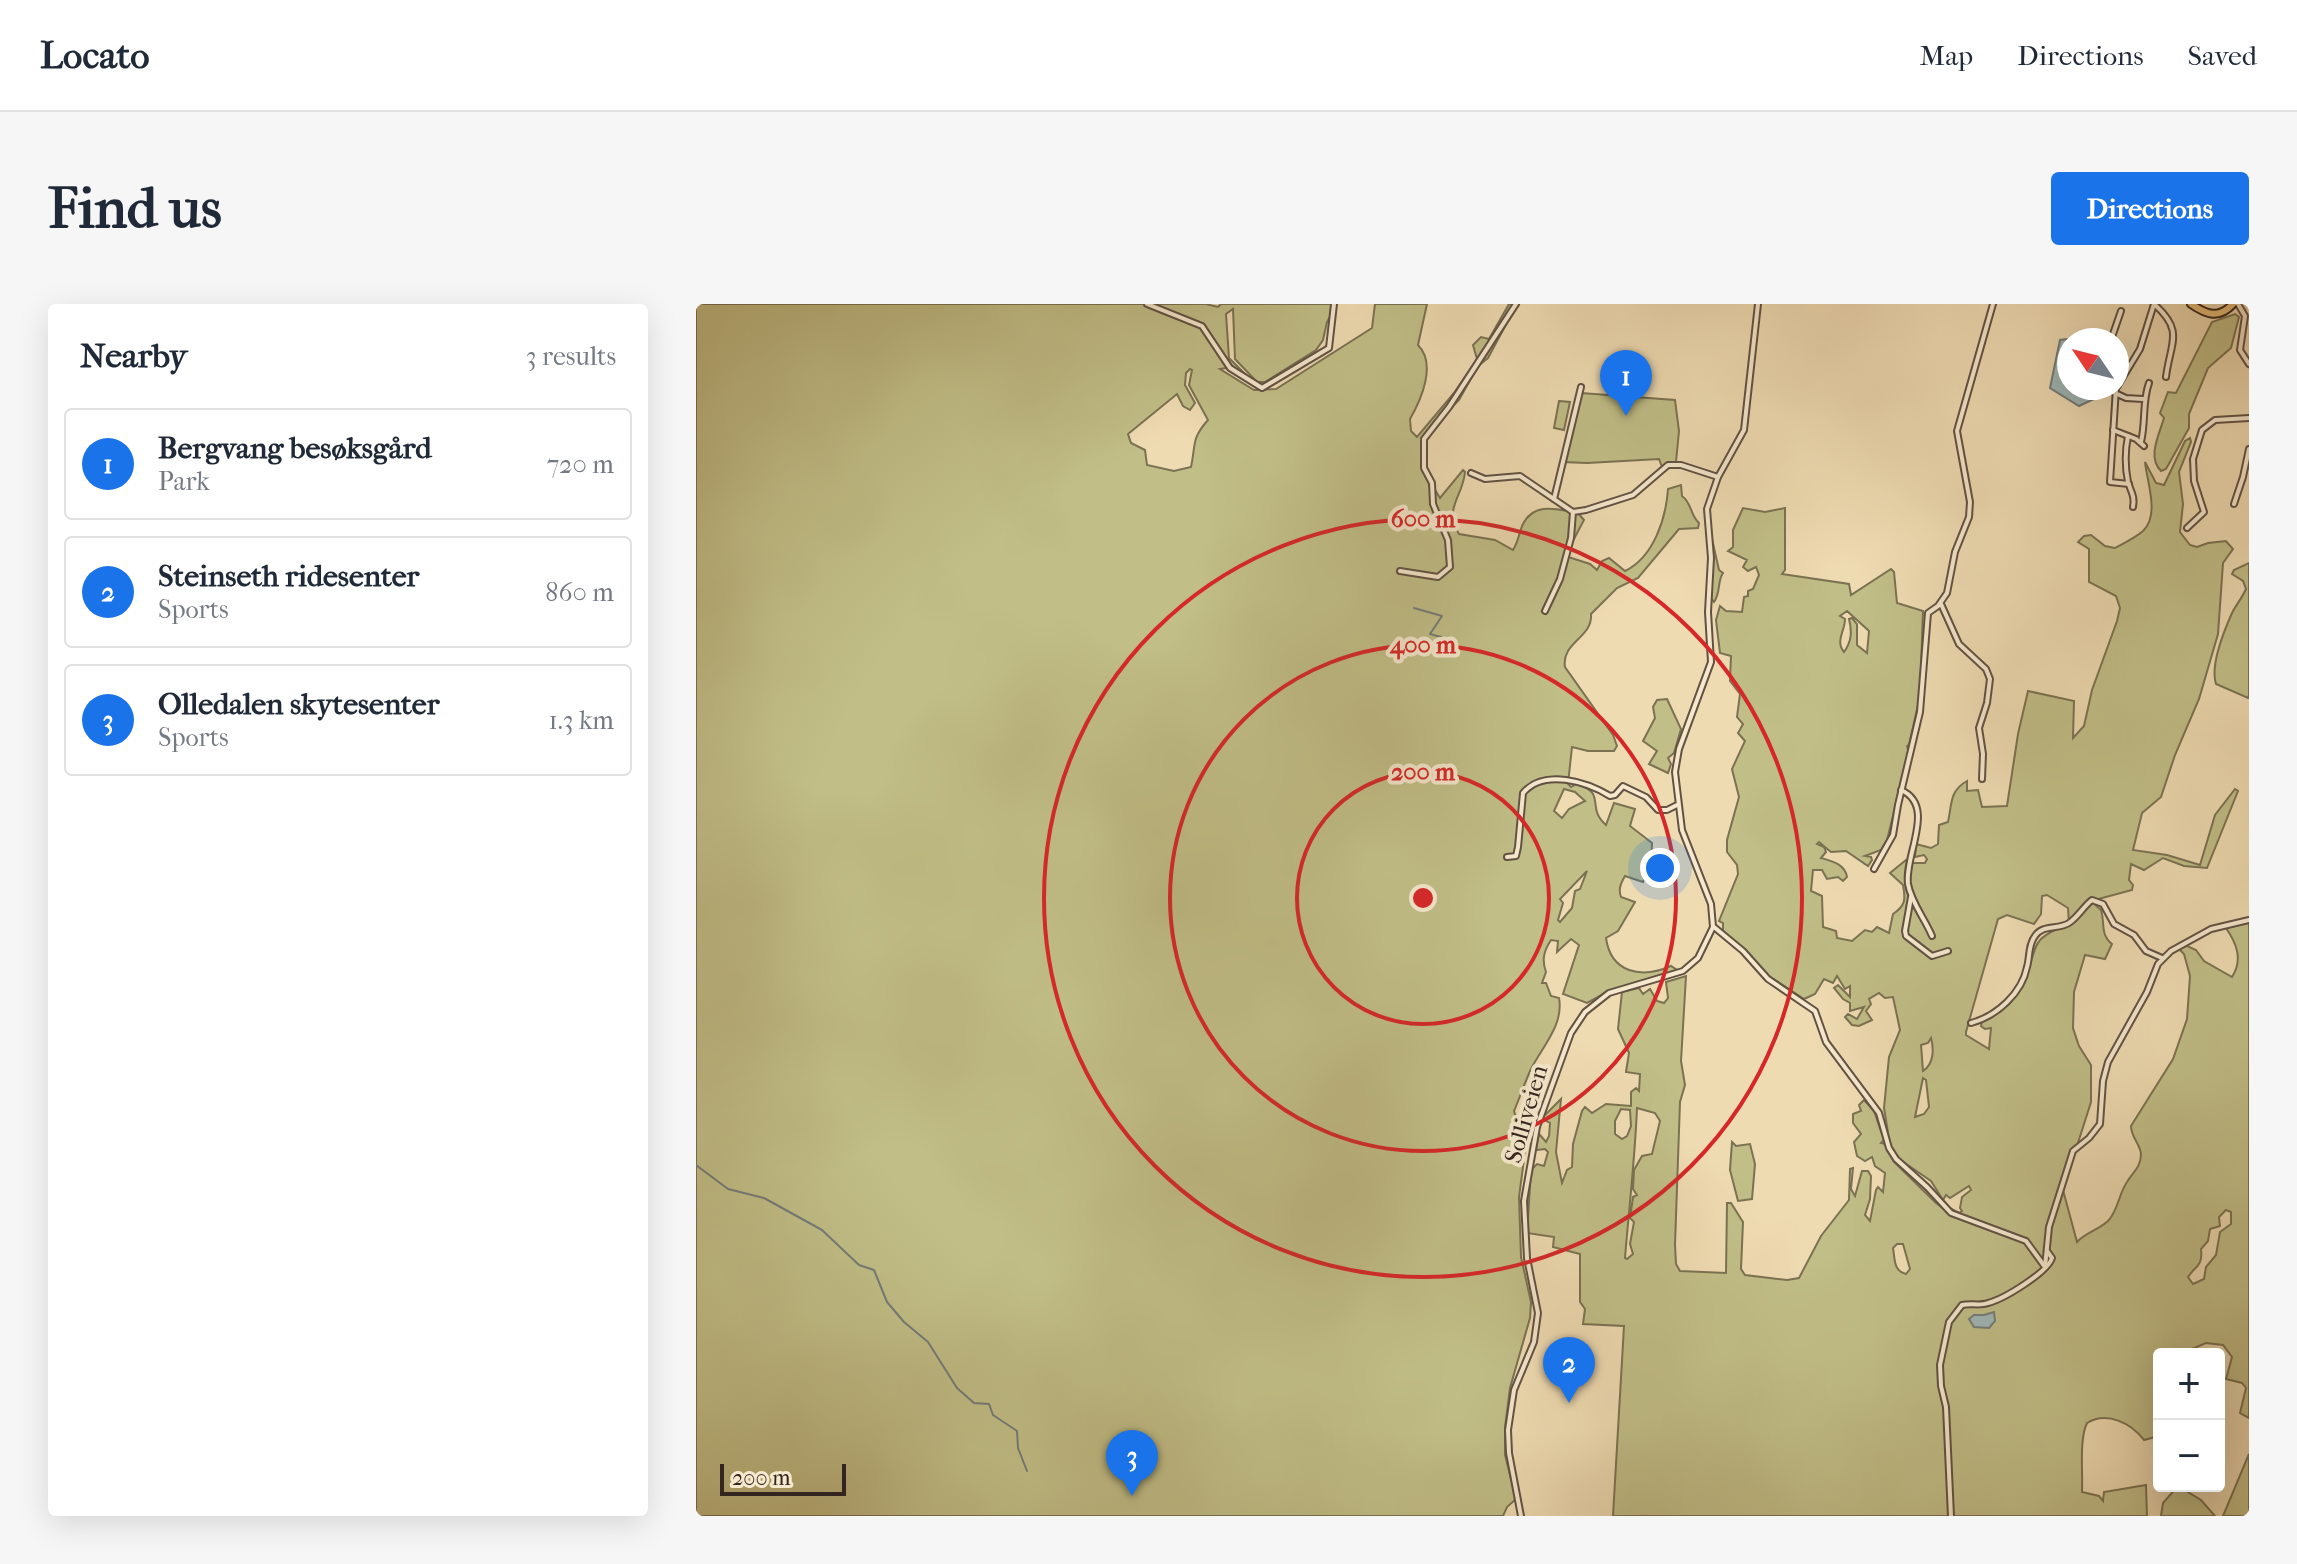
<!DOCTYPE html>
<html lang="en">
<head>
<meta charset="utf-8">
<style>
  :root { --surface:#fff; --page:#f6f6f7; --text:#1f2937; --muted:#747a83; --line:#e0e1e3; --accent:#1a73e8 }
  body { margin:0; font-family:"IM FELL French Canon",serif; background:var(--page); color:var(--text) }
  .controls { position:absolute; right:24px; bottom:24px; display:grid; overflow:hidden; border-radius:8px; box-shadow:0 8px 32px #0002 }
  .controls button { width:72px; height:72px; display:grid; place-items:center; padding:0; border:0; border-bottom:2px solid var(--line); background:var(--surface); color:var(--text); font:40px sans-serif }
  .compass { position:absolute; left:1361px; top:24px; width:72px; height:72px; border-radius:50%; background:var(--surface); box-shadow:0 8px 32px #0002; rotate:305deg }
  .scale { position:absolute; left:24px; bottom:20px; width:126px; box-sizing:border-box; padding-left:8px; border:4px solid #33251f; border-top:0; font-size:22px; line-height:28px; white-space:nowrap; color:#33251f; -webkit-text-stroke:6px #f5e8cd; paint-order:stroke }
  .you { position:absolute; left:964px; top:564px; width:28px; height:28px; margin:-20px; border:6px solid #fff; border-radius:50%; background:#1a73e8; box-shadow:0 0 0 12px #1a73e833 }
  .badge { display:grid; place-items:center; width:52px; height:52px; border-radius:50%; background:var(--accent); color:#fff; font-size:26px; font-weight:700 }
  .pin { position:absolute; translate:-50% -66px; filter:drop-shadow(0 2px 4px #0008) }
  .pin::after { content:''; position:absolute; top:42px; width:28px; height:24px; background:inherit; clip-path:polygon(0 0,100% 0,50% 100%) }
  .list { margin:0; padding:0; list-style:none }
  h2 { display:flex; justify-content:space-between; align-items:center; height:104px; margin:0; padding:0 32px; font-size:34px }
  h2 small { font-size:26px; font-weight:400; color:var(--muted) }
  .list li { display:grid; grid-template-columns:52px 1fr auto; gap:24px; align-items:center; box-sizing:border-box; height:112px; margin:0 16px 16px; padding:0 16px; border:2px solid var(--line); border-radius:8px }
  .list b { display:block; font-size:30px; white-space:nowrap }
  .list p { margin:0; font-size:26px; white-space:nowrap; color:var(--muted) }
  .list em { font-size:26px; font-style:normal; color:var(--muted) }
  .map { position:relative; flex:none; width:1553px; height:1212px; overflow:hidden; border-radius:8px }
  header { display:flex; align-items:center; gap:48px; box-sizing:border-box; height:112px; padding:0 40px; background:var(--surface); border-bottom:2px solid var(--line) }
  header strong { font-size:38px }
  nav { display:flex; gap:44px; margin-inline-start:auto; font-size:28px }
  .intro { display:flex; align-items:center; justify-content:space-between; box-sizing:border-box; height:192px; padding:0 48px }
  h1 { margin:0; font-size:56px }
  .button { padding:20px 36px; border-radius:8px; background:var(--accent); color:#fff; font-size:28px; font-weight:700 }
  main { display:flex; gap:48px; padding:0 48px }
  aside { flex:1; background:var(--surface); border-radius:8px; box-shadow:0 8px 32px #0002 }
  .map>svg:first-child { display:block }
  .green { fill:#c1be87; stroke:#7a7253; stroke-width:2; fill-rule:evenodd }
  .water { fill:#9fb8b7; stroke:#747d7a; stroke-width:2 }
  .lines { fill:none; stroke-linecap:round; stroke-linejoin:round }
  .stream { stroke:#747d7a; stroke-width:2 }
  .minor-casing { stroke:#625244; stroke-width:8 }
  .major-casing { stroke:#33251f; stroke-width:10 }
  .minor { stroke:#f5e8cd; stroke-width:4 }
  .major { stroke:#e8be79; stroke-width:6 }
  .ring { fill:none; stroke:#d62828; stroke-width:4 }
  .labels { text-anchor:middle; dominant-baseline:central; stroke-width:8; stroke-linejoin:round; paint-order:stroke }
  .street-label { font-size:24px; fill:#33251f; stroke:#f5e8cd }
  .centre { fill:#d62828; stroke:#f5e8cd; stroke-width:4 }
  .ring-label { font-size:24px; text-anchor:middle; font-weight:bold; fill:#d62828; stroke:#f5e8cd; stroke-width:8; stroke-linejoin:round; paint-order:stroke }
</style>
</head>
<body>
<header>
<strong>Locato</strong>
<nav><a>Map</a><a>Directions</a><a>Saved</a></nav>
</header>
<div class="intro"><h1>Find us</h1><a class="button">Directions</a></div>
<main>
<aside>
<h2>Nearby<small>3 results</small></h2>
<ul class="list">
<li><span class="badge">1</span><div><b>Bergvang besøksgård</b><p>Park</p></div><em>720 m</em></li>
<li><span class="badge">2</span><div><b>Steinseth ridesenter</b><p>Sports</p></div><em>860 m</em></li>
<li><span class="badge">3</span><div><b>Olledalen skytesenter</b><p>Sports</p></div><em>1.3 km</em></li>
</ul>
</aside>
<div class="map">
<svg width="1553" height="1212" viewBox="0 0 1553 1212">
  <rect width="100%" height="100%" fill="#efdbb2"/>
  <filter id="stains"><feTurbulence type="fractalNoise" baseFrequency=".0025" numOctaves="4"/><feColorMatrix values="0 0 0 0 .2 0 0 0 0 .09 0 0 0 0 .02 0 0 0 .5 -.17"/></filter>
  <radialGradient id="worn" r=".72"><stop offset=".6" stop-color="#630" stop-opacity="0"/><stop offset="1" stop-color="#630" stop-opacity=".3"/></radialGradient>
  <g class="green">
    <path d="M0,0h510l12,3 3,-3h116l-10,18 -4,18 -7,10 -51,32h-8l-22,-23 -2,-50 -7,5 3,44 23,23 -8,-2 -18,-11 -6,1 34,21 22,-1 96,-61 3,-24h52l-9,41c19,19 3,55 -8,74l1,12 6,6 37,-44 23,-34 -4,-14 8,-8 8,2 20,-35h8l-29,54 -10,8 -19,34 -31,32 -3,7 -2,24 6,17 11,18 23,-28 2,2c-2,25 -22,36 -6,62l36,6 18,10c5,-8 6,-16 9,-24 11,-25 35,-17 56,-13l6,7 -19,36 25,8 7,6 5,-9 7,-3 16,13c29,-14 41,-53 43,-82l13,-4 1,11c10,7 8,19 17,27l-1,5 -19,1 -41,49 -21,10 -26,26c2,24 -30,28 -26,53l48,68 4,11 -3,5h-26l-16,-4 -4,37 3,3 5,-3c32,9 9,23 30,41l8,-22 21,6 -5,17 22,17 -1,22 -8,17 -18,-6c-4,7 -7,13 -4,21l14,5 -17,29 -12,7c5,35 35,41 65,28l6,4 -68,21 -22,12 -24,-9 16,-49 -8,-6 -14,13 1,-11 -7,-1c-8,12 -9,21 -5,32l-4,11h4l5,13 8,2c5,27 -17,49 -28,71 -6,13 -11,28 -17,42l4,12 10,6 -9,68 2,60 10,45 -1,16 -20,70 -5,39v28l11,44 -9,8 -4,9h-807zM494,65l2,1 -3,15 19,35c-17,19 -12,24 -17,47l-17,4 -27,-6 -2,-15 -14,-7 -3,-9 49,-40 6,12 7,4 5,-7 -10,-18 1,-12zM868,485l11,3 10,9 -16,8 -7,9 -8,-7zM891,567l-7,18 -5,2 -3,17 -12,14 -2,-2 5,-17 -3,-4z"/>
    <path d="M1539,10l4,3 -8,31 -23,20 -19,46v14l-23,41 -5,2c-14,-14 -2,-36 3,-53l-4,-5 8,-21 8,1 36,-71z"/>
    <path d="M885,89l94,7 4,31 -3,31 -14,5 -3,-8 -72,4 -24,-1z"/>
    <path d="M863,97l11,1 -6,28 -10,-2z"/>
    <path d="M1494,134l1,4 -12,30 4,32 -3,28 10,13 7,2 11,-4 18,-2 7,8 -10,14 -5,71 -19,65 -24,56 -14,42 -19,16 -9,37 34,5 33,10 15,-50 20,-26 3,2 -31,77 -23,-2 -21,-8 -19,12 -13,-6 -2,16 4,5 -1,5 -41,11 10,9c4,12 -1,25 11,34l-7,15 -20,-4 -11,37 -1,36 6,18 12,19v37l-28,88 14,52c8,-9 21,-12 31,-21 10,-10 11,-28 19,-39 6,-10 14,-15 14,-28 -1,-10 -10,-17 -10,-28l42,-67 14,-40 3,-43 -6,-22 -6,-6 7,-3 11,5 8,11 28,16c11,-17 5,-33 -6,-49l23,-5v495l-9,-5 6,-25 -4,-5 -16,-4 6,-22 -9,-12 -17,-2 -14,6 -1,5h-32v82l-15,4c-13,-17 -37,-29 -57,-17 -8,17 -4,49 -5,69l17,4 4,5 1,-9 42,-7 1,31h-534l11,-190 -41,-2 2,-15 -5,-7v-48l-27,-7 1,-10 -27,-4 4,-63 6,-6 7,2 4,-14 -3,-3 -9,1 2,-13 2,-2 6,7 3,-6 1,-13 -7,-4 1,-3 17,-17 -5,53 6,31 5,-13 5,-3 1,-23 9,-33 3,-4 7,6 14,-9 25,2v-14l5,-4 3,3 1,-17 -14,-2 3,-19 -11,-24 4,-37 17,-4 4,6 7,-5 7,12 7,2 4,-5 -2,-16 20,-6 -5,85 4,24 -5,17 -5,143 1,19 4,7 46,2 1,-70h4l12,19 -2,47 4,6 42,5 12,-2 22,-42 28,-36 1,-31 3,-1 -2,21 4,7 7,-25h6l3,5 -1,23 -5,16 5,6 6,-31 2,-3 5,5 2,-19 -10,-7 -3,-9 -7,4 -8,-5 -3,-14 7,-8 -8,-11v-9l8,-3 -2,-6 5,-5 10,11 10,29 -3,3 4,1 9,18 42,41 17,13 25,10 -32,-20 13,7 3,-2 -2,-3 2,-11 9,-7 -2,-4 -19,12 -4,-3 -3,5 -12,-19 -32,-22 -7,-8 -3,-12 -5,-31 5,-51 11,-27 -7,-33 -8,1 -6,-5 -10,6 2,5 -5,7 6,9 -13,6 -7,-1 -7,-8 3,-3 9,5 7,-12 -14,4v-8l-7,-4 -9,-11 4,-3 12,12v-11l-5,3 -8,-13 -4,7 -9,-4 -9,15 -11,5 -38,-25 -43,-43v-8l-4,-2 19,-47 -1,-9 -10,-13v-12l12,-43 -7,-28 13,-28 -7,-8 5,-9 -6,-7 3,-23 -10,-13 1,-25 -11,-3 -4,-33 4,-14 6,5 16,1 2,-15 4,-1v-5l5,-2 6,-14 -3,-8 -8,4 -5,-4 4,-7 -19,-9 5,-4v-17l10,-22 22,4 20,-4v62l-3,4 67,10 2,11 40,-26 3,3 3,31 26,8 -3,85 -11,49 -2,1 2,6 -22,88 -6,10 -16,6 6,1 1,3 -4,6 -22,-15 -15,1 -12,-10 -2,2 7,3 2,5 -5,6c11,3 24,6 26,19l-4,4 -5,-4 -11,2 -5,-9h-9l-2,21 11,5 1,31 13,4 1,7 15,3 13,-11 7,2 5,-5 12,6 4,-19c12,-8 13,-14 10,-29l-13,-12 16,-13 5,9 1,-6h13l2,-4 -3,-4 -9,2 1,-13 15,4 7,-4 1,-19 9,-3c4,-17 1,-31 19,-41v10l11,-1 4,17 25,-1 11,-72 10,-43 46,10 -1,37 11,-12 8,-36 25,-69 3,-13 -4,-12 -27,-14v-33l-11,-7 6,-6 7,-1 14,11 10,2c9,-5 20,-10 28,-17 17,-16 4,-49 2,-69l11,21 8,2 21,-44zM1151,307l22,20 -2,22 -10,-8v-21l-5,-6 -3,1c3,12 3,22 -5,33 -9,-11 1,-21 1,-33l-5,-3zM1351,591l21,13 1,16c-44,17 -28,22 -46,57 -9,17 -26,29 -41,41l-1,4 4,3 6,-1 -2,21 -23,-14v-3l32,-113 9,-4 27,9 7,-10 1,-18zM1235,734c3,11 3,26 -8,33l-2,-26 7,-2zM1227,774l3,2 3,27 -5,7 -9,3zM941,804l18,5 5,8 -8,33 -10,2 -8,14 -1,19 4,6 -4,2 -3,21 4,4 -4,22 3,10 -6,5 -2,-1c4,-50 10,-100 12,-150zM925,805l9,1 1,16 -4,10 -5,3 -7,-5v-13zM1530,906l5,2v12l-11,8 -4,23 -10,12 -2,12 -11,5 -5,-7c8,-12 15,-11 13,-28l7,-8 2,-12 10,-3 -1,-9zM1201,940h6l7,25 -4,5c-13,-3 -11,-16 -13,-26z"/>
    <path d="M1016,235l7,31 4,3c-6,9 -2,19 -9,29l-3,-4z"/>
    <path d="M1553,259v132l-1,3 -32,-14c-6,-18 8,-53 16,-71 4,-8 10,-15 14,-24l-3,-8 -11,-7 2,-4z"/>
    <path d="M971,395l14,30 -7,24 -6,5 3,6 -3,9 -19,-9 8,-13 -14,-10 12,-23 -2,-11 4,-7z"/>
    <path d="M1036,838l4,4 14,-2 5,20 -3,35 -14,2 -8,-31z"/>
    <path d="M1553,1150v62h-26z"/>
    <path d="M1482,1182l23,14 14,16h-54l2,-13z"/>
  </g>
  <g class="water">
    <path d="M1379,34l2,2h-8v48h19l7,7 -1,4 -15,7 -29,-18 10,-48z"/>
    <path d="M1298,1008l1,9 -6,7 -15,-1 -5,-8 5,-4h10z"/>
  </g>
  <g class="lines">
    <g class="stream">
      <path d="M718,304l28,8 -12,18 11,3"/>
      <path d="M0,861l32,24 36,9 58,32 37,35 15,5 13,32 17,20 24,20 29,46 17,15 15,1 4,11 24,16 1,17 9,23"/>
    </g>
    <defs>
      <g id="minor">
        <path d="M451,0l55,22 28,42 32,20 67,-40 5,-44"/>
        <path d="M1458,0c31,27 16,39 12,73"/>
        <path d="M1542,0l7,12 -5,34 9,14"/>
        <path d="M1415,36l10,-29"/>
        <path d="M1421,83l23,-38 14,-45"/>
        <path d="M1420,84l-6,94 19,2"/>
        <path d="M1419,89l11,5 17,1"/>
        <path d="M1417,126l23,9 8,7"/>
        <path d="M1432,132c-3,15 -3,31 0,46 3,10 7,14 5,25"/>
        <path d="M1445,138c5,-21 1,-40 8,-59"/>
        <path d="M775,169l14,6 35,-3 53,36 13,-2 47,-15 35,-30h13l37,12"/>
        <path d="M858,195l27,-112"/>
        <path d="M1538,200l9,-27 6,-28"/>
        <path d="M1491,224l17,-16 -10,-31 -1,-22 9,-29 13,-10 34,-2"/>
        <path d="M704,267l38,6 12,-10 -2,-27 -15,-36 -1,-21 -8,-15v-29l25,-32 67,-103"/>
        <path d="M1245,300l18,40 27,25 4,10 -3,24 -8,25 4,26 -1,25"/>
        <path d="M849,307l15,-32 11,-41 2,-26"/>
        <path d="M1205,486c36,16 3,65 7,94 3,18 17,35 24,52"/>
        <path d="M811,553l9,-1 2,-9 5,-54c21,-25 64,-11 87,3l5,-1 8,-9 23,11 12,13h9l10,-5"/>
        <path d="M1178,565l19,-34 5,-30 22,-93 8,-99 10,-7 9,-13 8,-41 14,-35 1,-15 -13,-71 36,-127"/>
        <path d="M1215,593l-6,34 1,5 26,20 16,-5"/>
        <path d="M1018,623l29,24 25,28 47,32 11,31 53,71 10,35 7,11 31,28 24,26 75,28 19,26"/>
        <path d="M1275,719c26,-7 51,-30 56,-56 3,-10 1,-22 8,-31 8,-12 23,-6 34,-13 9,-6 14,-16 23,-23l11,4 11,20 20,11 12,16 16,7"/>
        <path d="M1349,963l4,-40 24,-76 16,-13 11,-14 3,-43 5,-19 39,-70 11,-28 13,-13 40,-22 38,-9"/>
        <path d="M825,1212l-12,-63 -1,-23 6,-40 20,-48 4,-29 -11,-55 -3,-57 13,-74 34,-94 14,-21 24,-19 74,-22 15,-13 15,-31 -2,-23 -29,-74 -7,-58 4,-23 32,-87 -3,-50 3,-54 -4,-49 11,-32 26,-47 14,-126"/>
        <path d="M1255,1212l-5,-109 -5,-21 -1,-21 9,-43 13,-17c9,-2 18,1 26,-2 16,-4 60,-31 64,-45l-5,-7"/>
      </g>
      <path id="major" d="M1495,0c16,11 28,15 42,0"/>
    </defs>
    <use href="#minor" class="minor-casing"/>
    <use href="#major" class="major-casing"/>
    <use href="#minor" class="minor"/>
    <use href="#major" class="major"/>
  </g>
  <g class="ring">
    <circle cx="727" cy="594" r="126"/>
    <circle cx="727" cy="594" r="253"/>
    <circle cx="727" cy="594" r="379"/>
  </g>
  <g class="labels">
    <g class="street-label">
      <text transform="translate(830 810) rotate(-74)">Solliveien</text>
    </g>
  </g>
  <circle cx="727" cy="594" r="12" class="centre"/>
  <g class="ring-label">
    <text x="727" y="223">600 m</text>
    <text x="727" y="349">400 m</text>
    <text x="727" y="476">200 m</text>
  </g>
  <rect width="100%" height="100%" filter="url(#stains)"/>
  <rect width="100%" height="100%" fill="url(#worn)"/>
</svg>
<div class="controls">
<button>+</button>
<button>−</button>
</div>
<svg class="compass" viewBox="-18 -18 36 36"><path d="M0-13l5 13h-10z" fill="#e53935"/><path d="M0 13l5-13h-10z" fill="#747a83"/></svg>
<div class="scale">200 m</div>
<div class="you"></div>
<div class="pin badge" style="left:930px;top:112px">1</div>
<div class="pin badge" style="left:873px;top:1099px">2</div>
<div class="pin badge" style="left:436px;top:1192px">3</div>
</div>
</main>
</body>
</html>
